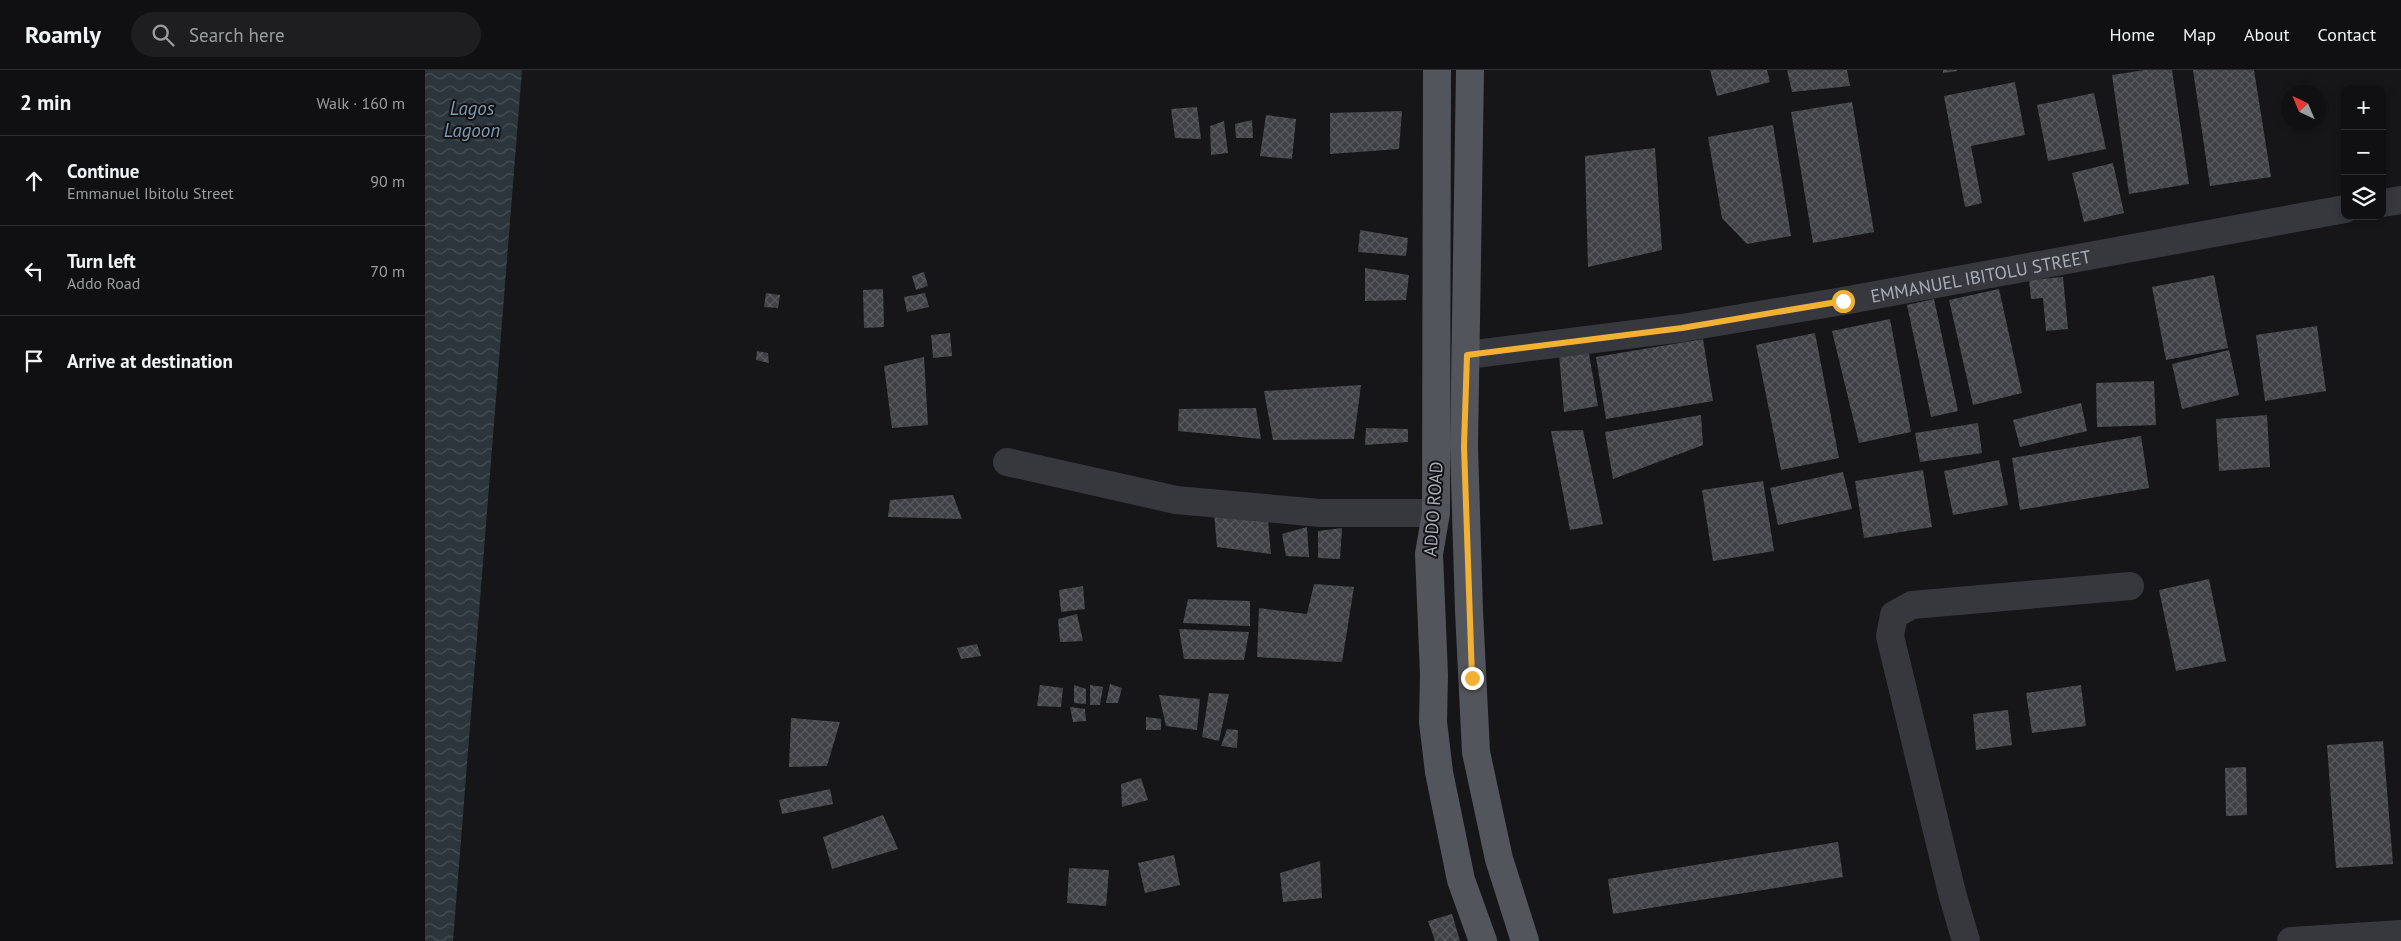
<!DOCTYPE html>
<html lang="en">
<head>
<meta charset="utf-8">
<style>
  :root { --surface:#101012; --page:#1e1e20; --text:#f1f3f6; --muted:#9c9d9f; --line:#303032 }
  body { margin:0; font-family:"PT Sans",sans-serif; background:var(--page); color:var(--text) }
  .controls { position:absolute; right:15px; top:15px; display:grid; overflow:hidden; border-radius:10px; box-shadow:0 2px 8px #0003 }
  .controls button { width:45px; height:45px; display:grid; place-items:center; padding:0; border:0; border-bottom:1px solid var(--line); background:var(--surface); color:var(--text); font:25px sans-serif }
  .compass { position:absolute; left:1856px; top:15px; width:45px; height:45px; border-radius:50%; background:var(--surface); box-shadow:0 2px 8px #0003; rotate:316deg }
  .stop { position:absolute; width:15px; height:15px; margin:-11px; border:4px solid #f2b134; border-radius:50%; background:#fff }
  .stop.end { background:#f2b134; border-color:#fff; box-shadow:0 1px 5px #0008 }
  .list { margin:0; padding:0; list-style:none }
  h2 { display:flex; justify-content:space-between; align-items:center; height:65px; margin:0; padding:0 20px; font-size:21px }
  h2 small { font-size:16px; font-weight:400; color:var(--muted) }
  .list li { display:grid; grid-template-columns:32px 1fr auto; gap:15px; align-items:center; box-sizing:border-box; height:90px; padding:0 20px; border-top:1px solid var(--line) }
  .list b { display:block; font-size:19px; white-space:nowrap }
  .list p { margin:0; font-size:16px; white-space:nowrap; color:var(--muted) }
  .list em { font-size:16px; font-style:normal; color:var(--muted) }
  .icon { flex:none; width:28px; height:28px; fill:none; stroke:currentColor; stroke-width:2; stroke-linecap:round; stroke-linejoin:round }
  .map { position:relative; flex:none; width:1976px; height:871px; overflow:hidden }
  header { display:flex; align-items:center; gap:30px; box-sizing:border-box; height:70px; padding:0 25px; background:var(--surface); border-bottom:1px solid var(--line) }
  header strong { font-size:24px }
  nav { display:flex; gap:28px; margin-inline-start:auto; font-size:18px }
  .search { width:350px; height:45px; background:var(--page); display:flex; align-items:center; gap:12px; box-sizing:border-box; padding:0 18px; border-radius:28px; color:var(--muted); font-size:19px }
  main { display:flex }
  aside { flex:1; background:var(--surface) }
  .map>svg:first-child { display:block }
  .water { fill:url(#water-waves) }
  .building { fill:url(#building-cross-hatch) }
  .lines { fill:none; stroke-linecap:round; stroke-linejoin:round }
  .minor { stroke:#37383d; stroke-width:28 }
  .primary { stroke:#53555c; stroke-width:28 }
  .route { stroke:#f2b134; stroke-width:6 }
  .labels { text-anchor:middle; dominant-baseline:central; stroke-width:4; stroke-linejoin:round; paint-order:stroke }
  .street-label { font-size:18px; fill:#a8adb8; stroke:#111113 }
  .water-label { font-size:19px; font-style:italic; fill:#7f9bb3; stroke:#111113 }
</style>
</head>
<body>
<header>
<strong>Roamly</strong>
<div class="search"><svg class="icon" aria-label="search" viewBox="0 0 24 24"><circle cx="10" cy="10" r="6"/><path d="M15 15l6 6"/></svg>Search here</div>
<nav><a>Home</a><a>Map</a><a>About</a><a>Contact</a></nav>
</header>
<main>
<aside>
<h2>2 min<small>Walk · 160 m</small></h2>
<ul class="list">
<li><svg class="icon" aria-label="ahead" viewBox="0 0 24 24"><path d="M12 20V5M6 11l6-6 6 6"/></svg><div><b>Continue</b><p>Emmanuel Ibitolu Street</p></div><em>90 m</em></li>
<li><svg class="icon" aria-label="left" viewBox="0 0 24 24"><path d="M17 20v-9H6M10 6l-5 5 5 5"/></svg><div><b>Turn left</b><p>Addo Road</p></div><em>70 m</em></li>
<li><svg class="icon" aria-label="arrive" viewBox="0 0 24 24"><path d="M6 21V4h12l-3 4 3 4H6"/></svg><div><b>Arrive at destination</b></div></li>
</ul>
</aside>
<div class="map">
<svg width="1976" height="871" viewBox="0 0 1976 871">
  <defs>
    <pattern id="water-waves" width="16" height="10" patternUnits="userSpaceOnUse" patternTransform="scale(1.25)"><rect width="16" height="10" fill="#2c353c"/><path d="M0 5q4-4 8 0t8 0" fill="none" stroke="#485056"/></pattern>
    <pattern id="building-cross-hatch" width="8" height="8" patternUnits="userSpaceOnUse" patternTransform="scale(1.25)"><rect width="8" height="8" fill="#404145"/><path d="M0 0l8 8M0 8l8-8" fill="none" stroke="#595a5e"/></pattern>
  </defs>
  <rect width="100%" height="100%" fill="#161618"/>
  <path class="water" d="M0,0h97l-69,871h-28z"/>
  <g class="building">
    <path d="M1285,0h57l3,12 -53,14z"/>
    <path d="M1362,0h60l3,16 -58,6z"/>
    <path d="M1518,0h14v1l-14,2z"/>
    <path d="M1720,0h27l17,114 -60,10 -17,-119z"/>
    <path d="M1768,0h61l17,107 -61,9z"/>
    <path d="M1590,12l10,53 -54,11 11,57 -17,4 -21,-111z"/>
    <path d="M1669,23l12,56 -58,12 -11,-56z"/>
    <path d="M1427,32l22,130 -61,11 -22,-131z"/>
    <path d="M772,37l4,32 -26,-1 -4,-29z"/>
    <path d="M977,41l-3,38 -69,5v-41z"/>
    <path d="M841,45l30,4 -4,40 -32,-3z"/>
    <path d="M827,50l1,18h-17l-1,-14z"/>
    <path d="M799,51l4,32 -17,2 -1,-29z"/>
    <path d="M1348,55l18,111 -44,8 -25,-26 -14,-81z"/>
    <path d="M1230,78l7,102 -74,17 -3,-111z"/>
    <path d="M1688,93l11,50 -40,9 -12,-49z"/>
    <path d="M935,160l48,8 -2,18 -48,-4z"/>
    <path d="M940,198l44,7 -3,25 -41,1z"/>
    <path d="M499,202l4,14 -12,4 -4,-14z"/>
    <path d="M1789,205l14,73 -62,12 -14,-73z"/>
    <path d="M1638,207l5,52 -22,2 -3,-33 -12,1 -2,-19z"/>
    <path d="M458,219l1,38 -20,1 -1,-38z"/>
    <path d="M1574,219l23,104 -49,12 -24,-105z"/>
    <path d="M341,223l14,2 -2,13 -14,-1z"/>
    <path d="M500,223l4,14 -22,5 -3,-15z"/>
    <path d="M1509,229l24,112 -27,6 -24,-112z"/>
    <path d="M1465,249l21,113 -52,11 -27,-112z"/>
    <path d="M1892,256l9,65 -61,10 -9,-66z"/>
    <path d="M525,263l2,23 -19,2 -2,-23z"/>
    <path d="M1390,263l24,125 -58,12 -25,-125z"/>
    <path d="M1278,269l10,62 -107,18 -10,-62z"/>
    <path d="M1163,278l10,58 -34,6 -5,-58z"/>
    <path d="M1804,280l10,45 -57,14 -10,-45z"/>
    <path d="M332,281l11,2 1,10 -13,-3z"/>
    <path d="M499,287l4,68 -36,3 -8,-62z"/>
    <path d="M1729,311l2,44 -59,2 -1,-44z"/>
    <path d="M936,315l-7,54 -81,1 -9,-49z"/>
    <path d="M1656,333l6,28 -67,16 -7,-27z"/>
    <path d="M831,338l5,31 -83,-8 1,-22z"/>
    <path d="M1276,345l2,30 -90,34 -8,-47z"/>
    <path d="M1842,345l3,52 -51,4 -3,-52z"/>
    <path d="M1553,353l4,30 -62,9 -5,-29z"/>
    <path d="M941,358l42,1v13l-43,3z"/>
    <path d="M1158,360l20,94 -33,6 -19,-99z"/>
    <path d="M1716,366l8,52 -129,22 -8,-52z"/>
    <path d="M1574,390l9,45 -55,10 -9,-44z"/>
    <path d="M1498,400l9,57 -68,11 -9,-57z"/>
    <path d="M1418,402l9,37 -74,16 -8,-37z"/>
    <path d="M1338,411l11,70 -61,10 -11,-71z"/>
    <path d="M528,425l9,24 -74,-2 2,-17z"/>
    <path d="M789,443l54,7 3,34 -54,-7z"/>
    <path d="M882,457l2,30 -23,-1 -4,-22z"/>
    <path d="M917,458l-2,31 -22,-1v-27z"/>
    <path d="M1784,509l17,82 -50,10 -17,-81z"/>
    <path d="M889,514l40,3 -12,75 -85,-5 2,-49 48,6z"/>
    <path d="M658,516l2,23 -24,3 -2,-22z"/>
    <path d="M763,529l62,2v25l-67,-3z"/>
    <path d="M652,544l6,27 -23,1 -2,-23z"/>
    <path d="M754,559l70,3 -5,28 -60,-1z"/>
    <path d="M552,574l4,12 -20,3 -4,-11z"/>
    <path d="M685,614l12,4 -4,15h-12z"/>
    <path d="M615,615l23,3 -2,19 -24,-1z"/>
    <path d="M649,615l12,4v15l-12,-1z"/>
    <path d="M665,615l13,2 -3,18h-10z"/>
    <path d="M1656,615l5,41 -54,7 -6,-40z"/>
    <path d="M784,623l20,1 -10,47 -17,-4z"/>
    <path d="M734,625l41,4 -3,31 -31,-4z"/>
    <path d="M645,637l15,2 1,12 -13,1z"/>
    <path d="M1583,640l4,35 -36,5 -3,-36z"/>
    <path d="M721,647l15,2v11h-15z"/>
    <path d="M366,648l49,4 -13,44 -38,1z"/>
    <path d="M802,659l11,1 -1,18 -16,-2z"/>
    <path d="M1958,671l10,123 -57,4 -9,-123z"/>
    <path d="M1821,697l1,48 -21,1 -1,-48z"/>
    <path d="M716,708l7,22 -26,7 -1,-23z"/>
    <path d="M405,719l3,15 -51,10 -3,-14z"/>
    <path d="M458,745l15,34 -66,20 -9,-32z"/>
    <path d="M1413,772l5,35 -230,37 -5,-35z"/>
    <path d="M749,785l6,30 -35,8 -7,-30z"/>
    <path d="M895,791l2,37 -39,4 -3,-29z"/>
    <path d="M644,798l40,2 -3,36 -39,-3z"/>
    <path d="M1027,844l8,27h-25l-7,-20z"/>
  </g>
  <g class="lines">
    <g class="minor">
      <path d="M1957,133l19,-3"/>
      <path id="s1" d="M1042,285l215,-27 161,-27 502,-92"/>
      <path d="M582,392l169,38 144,13h116"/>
      <path d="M1541,871l-14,-48 -62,-257 4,-21 18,-10 218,-19"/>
      <path d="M1866,871l110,-7"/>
    </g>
    <g class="primary">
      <path d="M1012,0l-1,443 -7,41 5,121 -1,47 6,50 22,108 22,61"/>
      <path d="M1045,0l-6,376 5,165 7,141 23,107 26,82"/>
    </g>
  </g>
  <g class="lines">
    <path class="route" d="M1047,608l-8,-232 3,-91 215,-27 161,-27"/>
  </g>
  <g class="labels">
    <g class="street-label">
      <text stroke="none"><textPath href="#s1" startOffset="520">EMMANUEL IBITOLU STREET</textPath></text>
      <text transform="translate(1008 439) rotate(-86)">ADDO ROAD</text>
    </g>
    <g class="water-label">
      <text x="47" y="38">Lagos<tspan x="47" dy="22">Lagoon</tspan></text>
    </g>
  </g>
</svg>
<div class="controls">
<button>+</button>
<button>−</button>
<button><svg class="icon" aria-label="layers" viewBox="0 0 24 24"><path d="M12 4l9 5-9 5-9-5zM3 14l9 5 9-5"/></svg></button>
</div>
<svg class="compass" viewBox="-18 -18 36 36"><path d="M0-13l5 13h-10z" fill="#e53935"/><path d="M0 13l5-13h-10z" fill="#9c9d9f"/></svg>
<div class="stop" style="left:1418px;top:231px"></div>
<div class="stop end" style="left:1047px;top:608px"></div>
</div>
</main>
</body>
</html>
